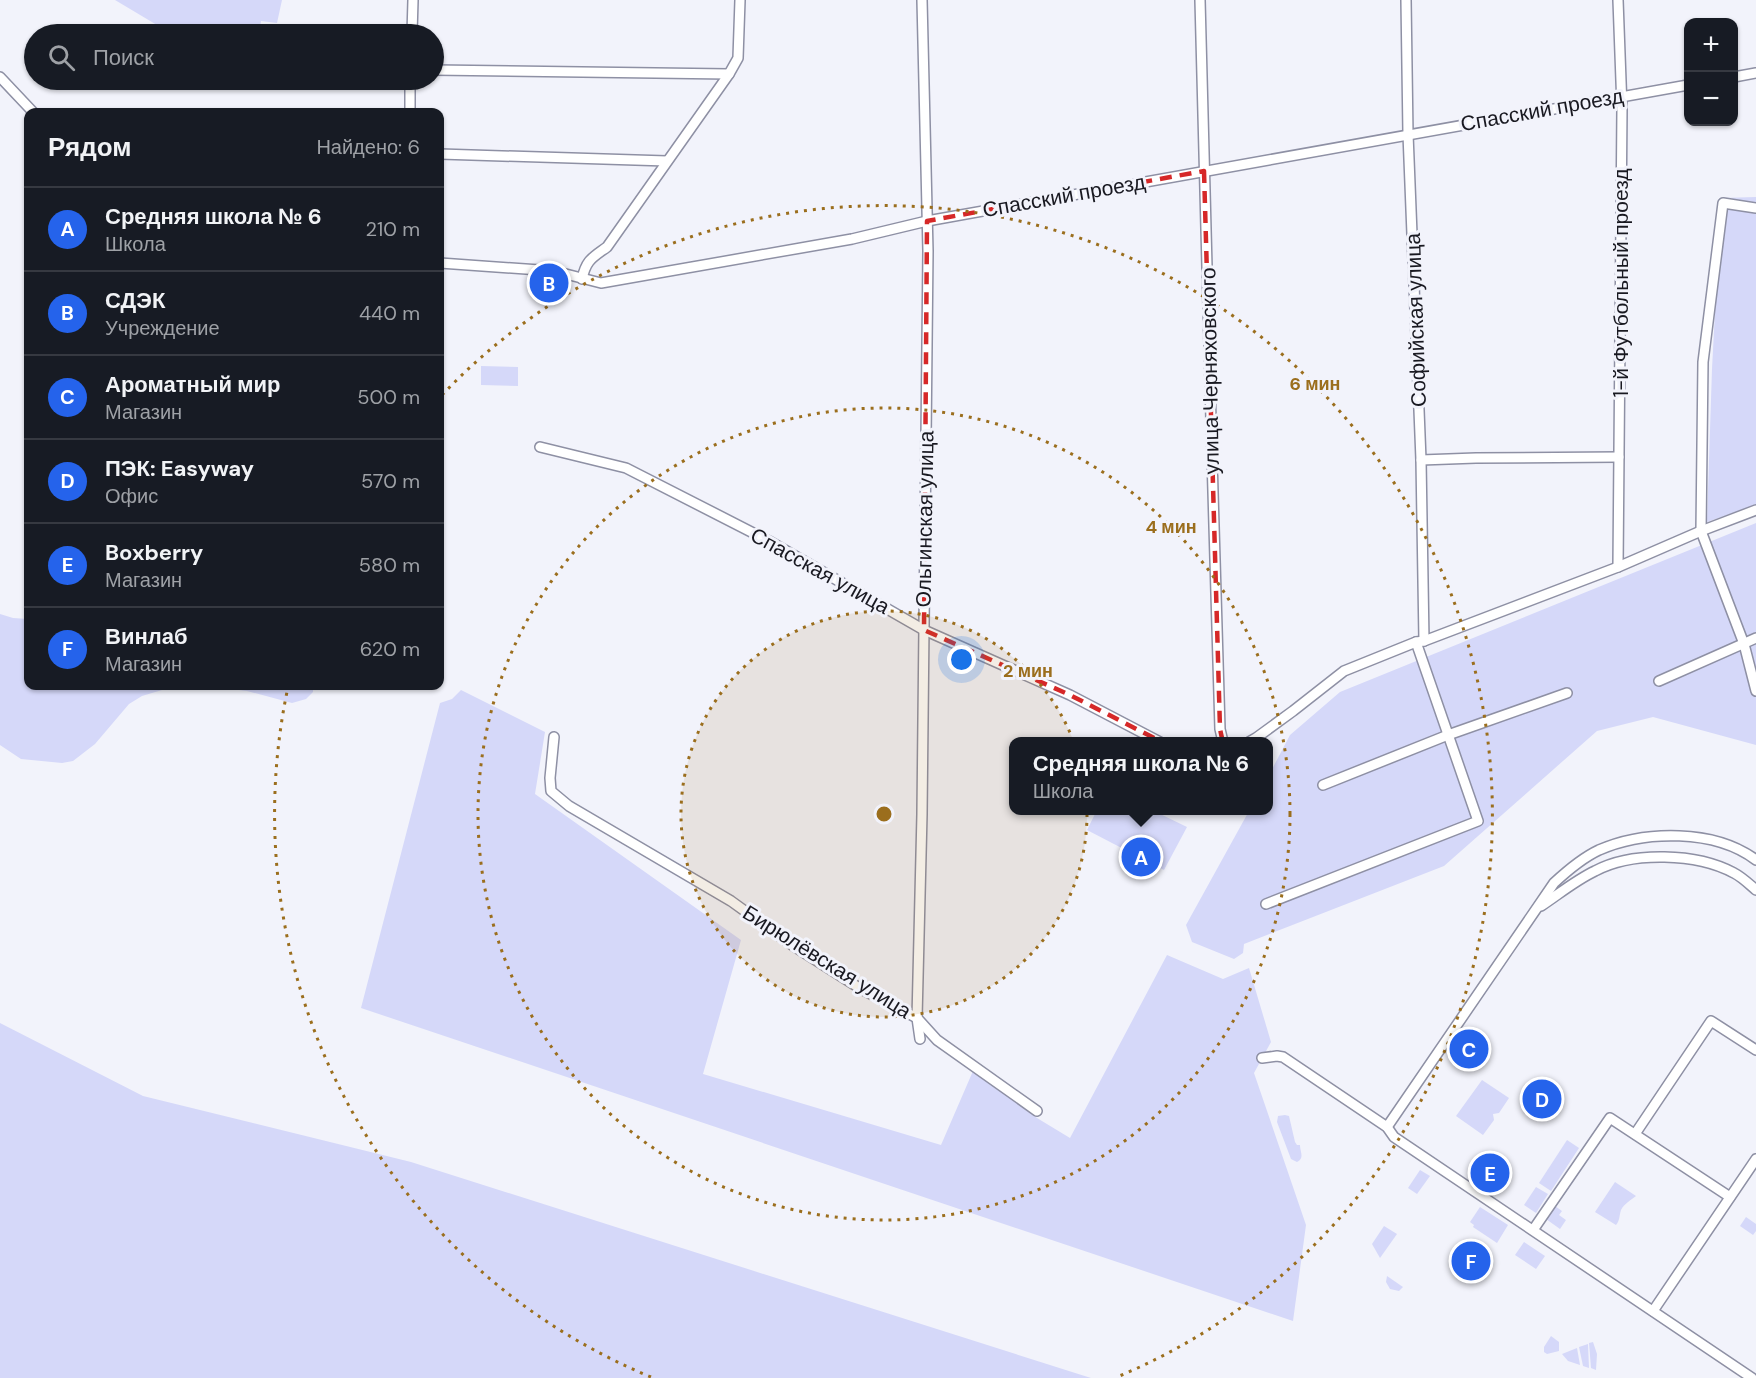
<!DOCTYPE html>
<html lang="ru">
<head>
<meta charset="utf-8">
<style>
  :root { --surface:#171b24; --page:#242831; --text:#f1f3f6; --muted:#9ea1a6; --line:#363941; --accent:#2563eb }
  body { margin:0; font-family:"DM Sans",sans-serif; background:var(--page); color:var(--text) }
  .controls { position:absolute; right:18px; top:18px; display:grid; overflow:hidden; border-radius:12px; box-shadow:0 2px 4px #0004 }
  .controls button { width:54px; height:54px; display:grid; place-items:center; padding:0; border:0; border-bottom:2px solid var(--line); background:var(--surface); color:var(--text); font:30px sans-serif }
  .you { position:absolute; left:962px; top:660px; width:21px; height:21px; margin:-15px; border:4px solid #fff; border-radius:50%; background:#1a73e8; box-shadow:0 0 0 9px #1a73e833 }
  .badge { display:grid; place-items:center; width:39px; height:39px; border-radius:50%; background:var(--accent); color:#fff; font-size:20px; font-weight:700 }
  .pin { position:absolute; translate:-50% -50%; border:3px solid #fff; box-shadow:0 2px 6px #0006 }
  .popup { position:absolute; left:1009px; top:737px; width:264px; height:78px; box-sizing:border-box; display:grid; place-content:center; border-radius:12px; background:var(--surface); filter:drop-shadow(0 2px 4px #0005); font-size:20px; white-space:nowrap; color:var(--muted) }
  .popup b { font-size:22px; color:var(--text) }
  .popup::after { content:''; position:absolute; left:50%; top:100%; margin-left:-12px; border:12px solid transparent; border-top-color:var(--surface) }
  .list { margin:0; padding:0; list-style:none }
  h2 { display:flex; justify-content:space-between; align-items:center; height:78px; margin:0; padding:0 24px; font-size:26px }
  h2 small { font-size:20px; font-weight:400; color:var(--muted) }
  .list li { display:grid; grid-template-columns:39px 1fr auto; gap:18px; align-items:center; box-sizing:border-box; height:84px; padding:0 24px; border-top:2px solid var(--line) }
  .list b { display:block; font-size:22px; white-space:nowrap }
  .list p { margin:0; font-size:20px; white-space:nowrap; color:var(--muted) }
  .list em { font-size:20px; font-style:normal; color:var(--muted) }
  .icon { flex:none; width:33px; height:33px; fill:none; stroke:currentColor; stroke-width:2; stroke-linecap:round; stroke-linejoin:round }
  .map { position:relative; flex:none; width:1756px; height:1378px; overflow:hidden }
  .search { position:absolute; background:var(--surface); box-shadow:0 2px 4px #0004; left:24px; top:24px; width:420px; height:66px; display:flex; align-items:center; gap:15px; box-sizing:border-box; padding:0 21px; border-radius:33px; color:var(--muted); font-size:22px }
  .panel { position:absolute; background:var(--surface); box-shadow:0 2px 4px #0004; left:24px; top:108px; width:420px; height:582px; border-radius:12px }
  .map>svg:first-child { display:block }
  .green { fill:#d5d8f9 }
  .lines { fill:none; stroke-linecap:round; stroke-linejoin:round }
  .minor-casing { stroke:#8e90a4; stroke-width:12 }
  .minor { stroke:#fff; stroke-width:9 }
  .marked { fill:none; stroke:#d62828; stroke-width:4.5; stroke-dasharray:12 8; stroke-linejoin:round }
  .ring { fill:none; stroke:#9b6e1d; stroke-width:3; stroke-dasharray:3 6 }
  .labels { text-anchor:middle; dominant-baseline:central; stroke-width:6; stroke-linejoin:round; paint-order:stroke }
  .street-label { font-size:21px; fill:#191921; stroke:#f2f3fb }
  .centre { fill:#9b6e1d; stroke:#f2f3fb; stroke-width:3 }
  .ring-label { font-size:18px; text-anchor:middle; font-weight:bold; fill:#9b6e1d; stroke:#f2f3fb; stroke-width:6; stroke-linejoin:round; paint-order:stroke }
</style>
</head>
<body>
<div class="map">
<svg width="1756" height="1378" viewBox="0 0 1756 1378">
  <rect width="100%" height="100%" fill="#f2f3fb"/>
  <g class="green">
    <path d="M115,0h167l-5,23 -16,-2 -2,13h-87z"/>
    <path d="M1756,197v308l-49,17 5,-153 9,-171z"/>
    <path d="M481,366l37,1v19l-37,-1z"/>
    <path d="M1756,523v222l-103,-28 -56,14 -153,135 -200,78 -1,9 -9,6 -42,-17 -6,-17 63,-114 19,-1 1,-35 21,-40 50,-43z"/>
    <path d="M0,614l13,4 15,1v67h285v6l-7,7 -14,4 -45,-12 -39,-5h-23l-23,4 -20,6 -13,8 -34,40 -22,17 -11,2 -41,-4 -21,-14z"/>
    <path d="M461,690l84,42 -10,62 206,146 -38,134 238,71 32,-74 64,47 33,20 97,-183 56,24 26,-11 22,74 -17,31 52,152 -13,96 -932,-313 79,-305 12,-4z"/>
    <path d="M1097,810l57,1 33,16 -23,43 -77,-40z"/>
    <path d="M0,1023l143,73 268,66 680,216h-1091z"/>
    <path d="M1482,1080l27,18 -10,15 -6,1 1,6 -11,15 -27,-19z"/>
    <path d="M1285,1115l4,1 6,26 2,3h3c0,7 5,13 -3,17l-6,-3 -14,-37 1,-6z"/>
    <path d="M1567,1140l12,8 -28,43 -12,-8z"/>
    <path d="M1420,1170l10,6 -13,18 -9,-6z"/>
    <path d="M1615,1182l21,14c-5,4 -12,8 -15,14 -2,6 -1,10 -5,15l-21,-13z"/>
    <path d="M1536,1187l12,7 -12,19 -12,-8z"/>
    <path d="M1555,1206l7,5 -3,4 7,5 -6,9 -14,-10z"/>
    <path d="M1480,1207l28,18 -11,18 -24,-16 1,-2 -4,-3z"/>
    <path d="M1746,1217l10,7v7l-3,4 -13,-9z"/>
    <path d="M1384,1226l13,8 -17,24 -8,-14z"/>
    <path d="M1524,1242l21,14 -9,13 -21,-14z"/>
    <path d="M1387,1276l16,11 -4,4 -9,-2 -4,-7z"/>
    <path d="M1551,1336l8,6v9l-12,3 -3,-2v-5z"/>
    <path d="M1593,1342l4,12 -1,16 -5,-2 -2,-25z"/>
    <path d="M1588,1344l1,24 -6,-2 -4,-19z"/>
    <path d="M1577,1348l3,17 -12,-4 -6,-7z"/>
  </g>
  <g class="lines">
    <defs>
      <g id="minor">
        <path d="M1200,0l12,458 8,271 3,13"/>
        <path d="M1406,0l2,134 13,326 3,181"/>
        <path d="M1618,0l4,108 -4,459"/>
        <path d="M412,34l1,-34"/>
        <path d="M434,70l295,4"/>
        <path d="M0,77l33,35"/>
        <path d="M1734,77l22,-4"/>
        <path d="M410,112v-32"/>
        <path d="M440,154l227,7"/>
        <path d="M1756,208l-33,-5 -20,159 -2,169 43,113 12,47"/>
        <path d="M440,263l114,8 47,12 251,-44 75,-18 761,-136"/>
        <path d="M582,279c4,-19 10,-21 25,-32l122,-173 9,-16 2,-58"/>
        <path d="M540,447l86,21 143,73 155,89 146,65 90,47"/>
        <path d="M1421,460l55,-2 143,-1"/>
        <path d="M1659,681l97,-43"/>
        <path d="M554,737l-4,41 1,13 18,15 162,95 61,44 69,44 56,29 20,22 100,71"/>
        <path d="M1249,742l7,-4 37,-27 51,-40 72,-29 8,-1 194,-74 83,-36 55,-21"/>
        <path d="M1323,785l125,-50 119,-42"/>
        <path d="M1266,904l212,-83 -62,-179"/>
        <path d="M1541,906c18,-12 35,-26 54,-35 37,-20 102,-18 139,2 8,4 15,11 22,17"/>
        <path d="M920,1039l-3,-21 5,-204 6,-563 -6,-251"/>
        <path d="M1262,1058l15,-2 6,1 104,70 7,10 358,241"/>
        <path d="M1387,1127l167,-244c14,-13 28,-25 45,-33 46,-20 116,-21 157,10"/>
        <path d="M1635,1134l76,-113 45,29"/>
        <path d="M1533,1230l77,-112 120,79"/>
        <path d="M1653,1311l103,-152"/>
      </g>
    </defs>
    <use href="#minor" class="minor-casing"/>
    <use href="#minor" class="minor"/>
  </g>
  <path class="marked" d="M1204,171l16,558 5,23 -12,8 -20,-2 -123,-63 -146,-65 3,-409z"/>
  <circle cx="884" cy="814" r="203" fill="#9b6e1d" fill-opacity=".12"/>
  <g class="ring">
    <circle cx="884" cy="814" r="203"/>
    <circle cx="884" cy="814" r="406"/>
    <path d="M651 1377A609 609 0 0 1 288 687M442 395A609 609 0 1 1 1117 1377"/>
  </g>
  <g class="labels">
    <g class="street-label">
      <text transform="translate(1542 110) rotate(-10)">Спасский проезд</text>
      <text transform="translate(1064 196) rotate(-10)">Спасский проезд</text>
      <text transform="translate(1621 283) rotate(-90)">1-й Футбольный проезд</text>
      <text transform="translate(1416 320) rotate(-92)">Софийская улица</text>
      <text transform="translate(1210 371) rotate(-91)">улица Черняховского</text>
      <text transform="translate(925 519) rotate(-89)">Ольгинская улица</text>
      <text transform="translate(820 571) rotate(29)">Спасская улица</text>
      <text transform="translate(827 962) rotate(32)">Бирюлёвская улица</text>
    </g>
  </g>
  <circle cx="884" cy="814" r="9" class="centre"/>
  <g class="ring-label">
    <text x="1315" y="390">6 мин</text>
    <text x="1171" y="533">4 мин</text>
    <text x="1028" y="677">2 мин</text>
  </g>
</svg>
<div class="controls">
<button>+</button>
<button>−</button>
</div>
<div class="you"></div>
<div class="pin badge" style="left:1141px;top:857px">A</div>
<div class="popup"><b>Средняя школа № 6</b>Школа</div>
<div class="pin badge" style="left:549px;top:283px">B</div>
<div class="pin badge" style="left:1469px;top:1049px">C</div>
<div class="pin badge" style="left:1542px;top:1099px">D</div>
<div class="pin badge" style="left:1490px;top:1173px">E</div>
<div class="pin badge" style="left:1471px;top:1261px">F</div>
<div class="search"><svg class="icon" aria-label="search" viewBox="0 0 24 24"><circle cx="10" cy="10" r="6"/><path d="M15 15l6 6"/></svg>Поиск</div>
<section class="panel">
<h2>Рядом<small>Найдено: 6</small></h2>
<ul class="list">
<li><span class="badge">A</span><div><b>Средняя школа № 6</b><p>Школа</p></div><em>210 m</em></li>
<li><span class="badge">B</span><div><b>СДЭК</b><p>Учреждение</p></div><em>440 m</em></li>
<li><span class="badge">C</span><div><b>Ароматный мир</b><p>Магазин</p></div><em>500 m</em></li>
<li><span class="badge">D</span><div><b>ПЭК: Easyway</b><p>Офис</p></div><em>570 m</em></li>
<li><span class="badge">E</span><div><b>Boxberry</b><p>Магазин</p></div><em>580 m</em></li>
<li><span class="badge">F</span><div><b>Винлаб</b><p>Магазин</p></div><em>620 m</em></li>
</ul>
</section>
</div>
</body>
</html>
